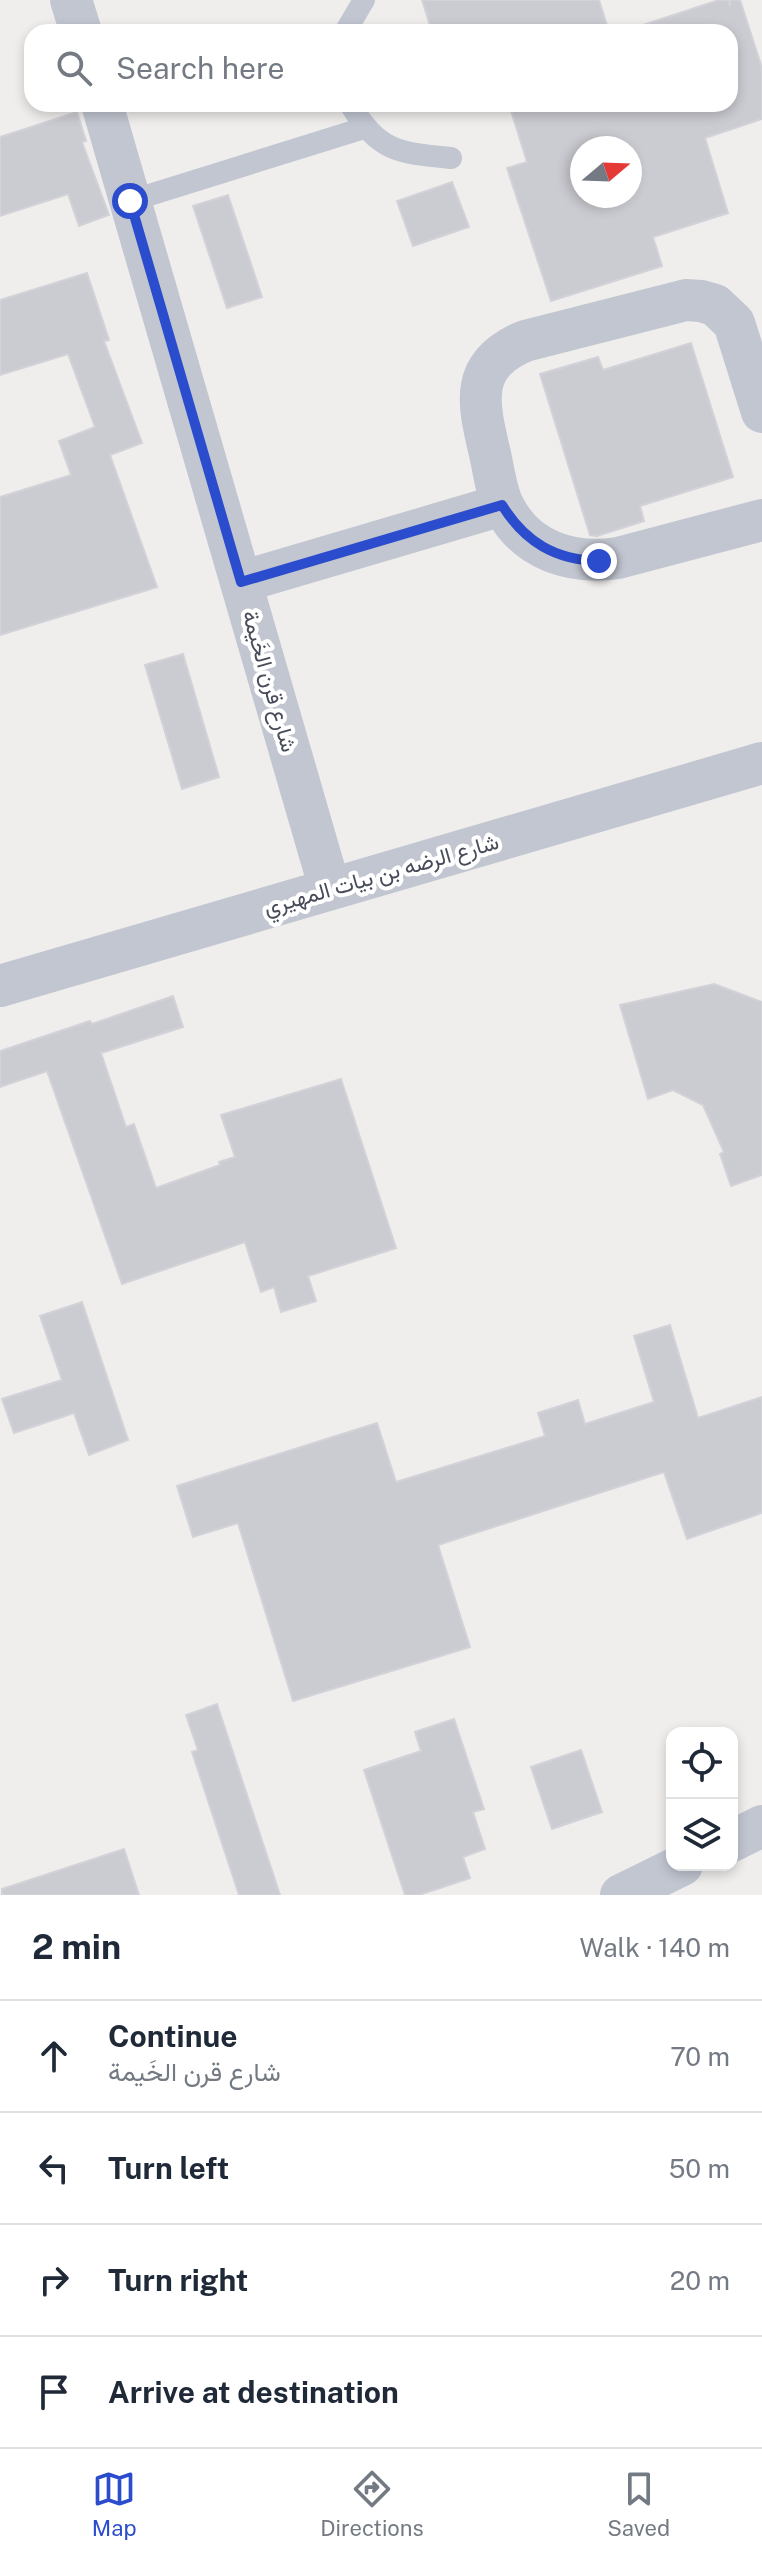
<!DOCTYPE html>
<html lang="en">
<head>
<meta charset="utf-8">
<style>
  :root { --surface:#fff; --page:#f6f6f7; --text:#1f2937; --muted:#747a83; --line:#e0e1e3; --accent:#2b4ccc }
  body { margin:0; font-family:"Public Sans",Vazirmatn,sans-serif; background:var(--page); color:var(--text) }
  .controls { position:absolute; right:24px; bottom:24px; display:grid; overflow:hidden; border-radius:16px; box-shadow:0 4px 12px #0003 }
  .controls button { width:72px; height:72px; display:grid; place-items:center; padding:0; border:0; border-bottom:2px solid var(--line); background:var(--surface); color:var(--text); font:40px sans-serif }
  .compass { position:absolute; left:570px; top:136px; width:72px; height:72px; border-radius:50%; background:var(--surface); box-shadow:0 4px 12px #0003; rotate:71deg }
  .stop { position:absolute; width:24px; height:24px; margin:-18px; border:6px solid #2b4ccc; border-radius:50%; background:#fff }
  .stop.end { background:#2b4ccc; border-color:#fff; box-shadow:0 2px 8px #0008 }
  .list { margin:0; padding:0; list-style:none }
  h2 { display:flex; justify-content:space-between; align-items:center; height:104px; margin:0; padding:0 32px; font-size:34px }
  h2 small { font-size:26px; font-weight:400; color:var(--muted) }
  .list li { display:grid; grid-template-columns:52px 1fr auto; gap:24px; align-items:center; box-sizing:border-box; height:112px; padding:0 32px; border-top:2px solid var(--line) }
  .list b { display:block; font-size:30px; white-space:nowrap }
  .list p { margin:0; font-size:26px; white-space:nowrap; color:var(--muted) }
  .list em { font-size:26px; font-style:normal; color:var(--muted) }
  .icon { flex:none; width:44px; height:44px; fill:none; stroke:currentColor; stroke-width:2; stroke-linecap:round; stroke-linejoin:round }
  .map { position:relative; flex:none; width:762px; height:1895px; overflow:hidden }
  .search { position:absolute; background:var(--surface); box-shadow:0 4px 12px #0003; left:24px; right:24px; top:24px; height:88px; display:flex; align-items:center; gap:20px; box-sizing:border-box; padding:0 28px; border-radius:24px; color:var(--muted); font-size:30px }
  .sheet { height:552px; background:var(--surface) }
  nav { display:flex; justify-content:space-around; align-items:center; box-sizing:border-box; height:112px; border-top:2px solid var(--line); background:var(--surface); font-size:22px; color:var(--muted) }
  nav a { display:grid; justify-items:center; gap:4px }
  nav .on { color:var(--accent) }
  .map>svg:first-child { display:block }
  .building { fill:#cbcbd2; stroke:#d2d2d8; stroke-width:2; fill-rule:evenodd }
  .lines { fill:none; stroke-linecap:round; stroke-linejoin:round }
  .service { stroke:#c2c6d1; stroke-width:22 }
  .minor { stroke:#c2c6d1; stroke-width:42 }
  .route { stroke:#2b4ccc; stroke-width:10 }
  .labels { text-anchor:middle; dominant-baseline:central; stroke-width:8; stroke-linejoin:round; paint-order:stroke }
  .street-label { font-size:22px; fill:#474c59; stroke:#fff }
</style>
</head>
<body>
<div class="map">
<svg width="762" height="1895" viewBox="0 0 762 1895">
  <rect width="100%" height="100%" fill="#f0eeed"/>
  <g class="building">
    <path d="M422,0h177l10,32h-177z"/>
    <path d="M719,0h9l2,6v-6h10l22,68v51l-57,19 23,75 -75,24 9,29 -111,35 -44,-133 20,-6 -18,-58h221v-72h-89l-1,-6zM582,148h48v48h-48z"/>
    <path d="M77,112l9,29 -4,1 27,73 -30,11 -11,-32 -68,22v-79z"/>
    <path d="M452,182l17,45 -56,19 -16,-45z"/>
    <path d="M228,195l34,102 -35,11 -34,-102z"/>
    <path d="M87,273l22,67 -5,1 38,102 -32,12 47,132 -157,48v-138l71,-22 -12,-34 36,-14 -27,-73 -68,21v-75z"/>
    <path d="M691,343l42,134 -93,29 4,15 -47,15 -7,-1 -50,-161 58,-17 5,13z"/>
    <path d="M183,654l36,123 -37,12 -37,-124z"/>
    <path d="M714,984l48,18v173l-31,11 -11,-32 4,-2 -21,-47 -30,-15 -25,9 -28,-94z"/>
    <path d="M173,996l10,31 -82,26 25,74 8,-3 22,64 64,-23 -1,-3 16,-5 -14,-42 120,-36 55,169 -88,28 8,25 -35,11 -7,-25 -13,5 -16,-50 -123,42 -75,-213 -47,16v-36l90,-30 2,3z"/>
    <path d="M82,1302l46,138 -39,15 -15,-42 -60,20 -12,-34 60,-19 -22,-64z"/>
    <path d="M670,1325l28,93 64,-21v116l-75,26 -23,-67 -226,73 32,102 -177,54 -55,-178 -45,14 -16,-51 200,-63 19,59 149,-46 -7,-23 40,-13 7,24 69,-22 -20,-66z"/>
    <path d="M217,1704l63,191h-41l-47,-143 6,-2 -12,-35z"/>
    <path d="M454,1719l30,90 -11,3 12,37 -22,8 7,21 -51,17h-14l-41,-125 57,-19 -6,-19z"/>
    <path d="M581,1750l21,62 -50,17 -21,-62z"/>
    <path d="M124,1849l15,46h-137v-6z"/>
  </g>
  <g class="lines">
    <g class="service">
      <path d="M345,32l19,-32"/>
      <path d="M350,104c29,48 48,49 101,54"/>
      <path d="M130,201l234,-73"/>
    </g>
    <g class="minor">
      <path d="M71,0l10,32"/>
      <path d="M102,104l228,785"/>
      <path d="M762,412l-28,-89 -19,-18 -14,-4 -15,-1 -161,41c-57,24 -47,62 -35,113 4,17 6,38 14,53 22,44 68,58 114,51l144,-38"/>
      <path d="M241,582l261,-77"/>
      <path d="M0,986l762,-223"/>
      <path d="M732,1841l30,-15"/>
      <path d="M621,1895l61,-30"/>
    </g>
  </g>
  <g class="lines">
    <path class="route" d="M130,201l111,381 261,-77c23,37 53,55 97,56"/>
  </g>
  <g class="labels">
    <g class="street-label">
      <text transform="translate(270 681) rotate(74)">شارع قرن الخَيمة</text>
      <text transform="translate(381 874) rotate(-16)">شارع الرضه بن بيات المهيري</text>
    </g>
  </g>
</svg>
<div class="controls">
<button><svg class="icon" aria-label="locate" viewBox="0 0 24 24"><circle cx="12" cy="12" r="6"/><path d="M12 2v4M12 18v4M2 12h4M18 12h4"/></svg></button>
<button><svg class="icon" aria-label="layers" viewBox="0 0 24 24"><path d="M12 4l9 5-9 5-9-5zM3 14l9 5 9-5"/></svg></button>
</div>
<svg class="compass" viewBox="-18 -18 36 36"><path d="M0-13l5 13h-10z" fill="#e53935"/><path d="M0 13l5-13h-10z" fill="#747a83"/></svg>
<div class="stop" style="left:130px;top:201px"></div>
<div class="stop end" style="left:599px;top:561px"></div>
<div class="search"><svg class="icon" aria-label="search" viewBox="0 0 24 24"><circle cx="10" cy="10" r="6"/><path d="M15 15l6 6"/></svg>Search here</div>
</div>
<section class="sheet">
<h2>2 min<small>Walk · 140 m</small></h2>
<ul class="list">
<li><svg class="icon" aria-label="ahead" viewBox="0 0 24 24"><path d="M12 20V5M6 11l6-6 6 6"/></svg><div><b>Continue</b><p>شارع قرن الخَيمة</p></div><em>70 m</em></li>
<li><svg class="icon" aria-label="left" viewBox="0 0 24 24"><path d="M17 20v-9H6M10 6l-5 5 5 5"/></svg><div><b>Turn left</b></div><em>50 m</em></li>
<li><svg class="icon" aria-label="right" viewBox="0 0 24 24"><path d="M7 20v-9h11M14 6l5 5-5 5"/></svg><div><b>Turn right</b></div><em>20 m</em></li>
<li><svg class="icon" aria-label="arrive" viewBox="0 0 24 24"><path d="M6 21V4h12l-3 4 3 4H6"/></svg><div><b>Arrive at destination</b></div></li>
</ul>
</section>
<nav>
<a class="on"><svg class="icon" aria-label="map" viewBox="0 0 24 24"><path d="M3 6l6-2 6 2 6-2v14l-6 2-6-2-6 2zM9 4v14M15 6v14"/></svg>Map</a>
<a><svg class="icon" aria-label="directions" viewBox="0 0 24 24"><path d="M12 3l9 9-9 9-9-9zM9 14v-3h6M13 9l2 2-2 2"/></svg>Directions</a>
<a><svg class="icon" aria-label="saved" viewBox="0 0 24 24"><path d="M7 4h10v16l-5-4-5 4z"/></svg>Saved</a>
</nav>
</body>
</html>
